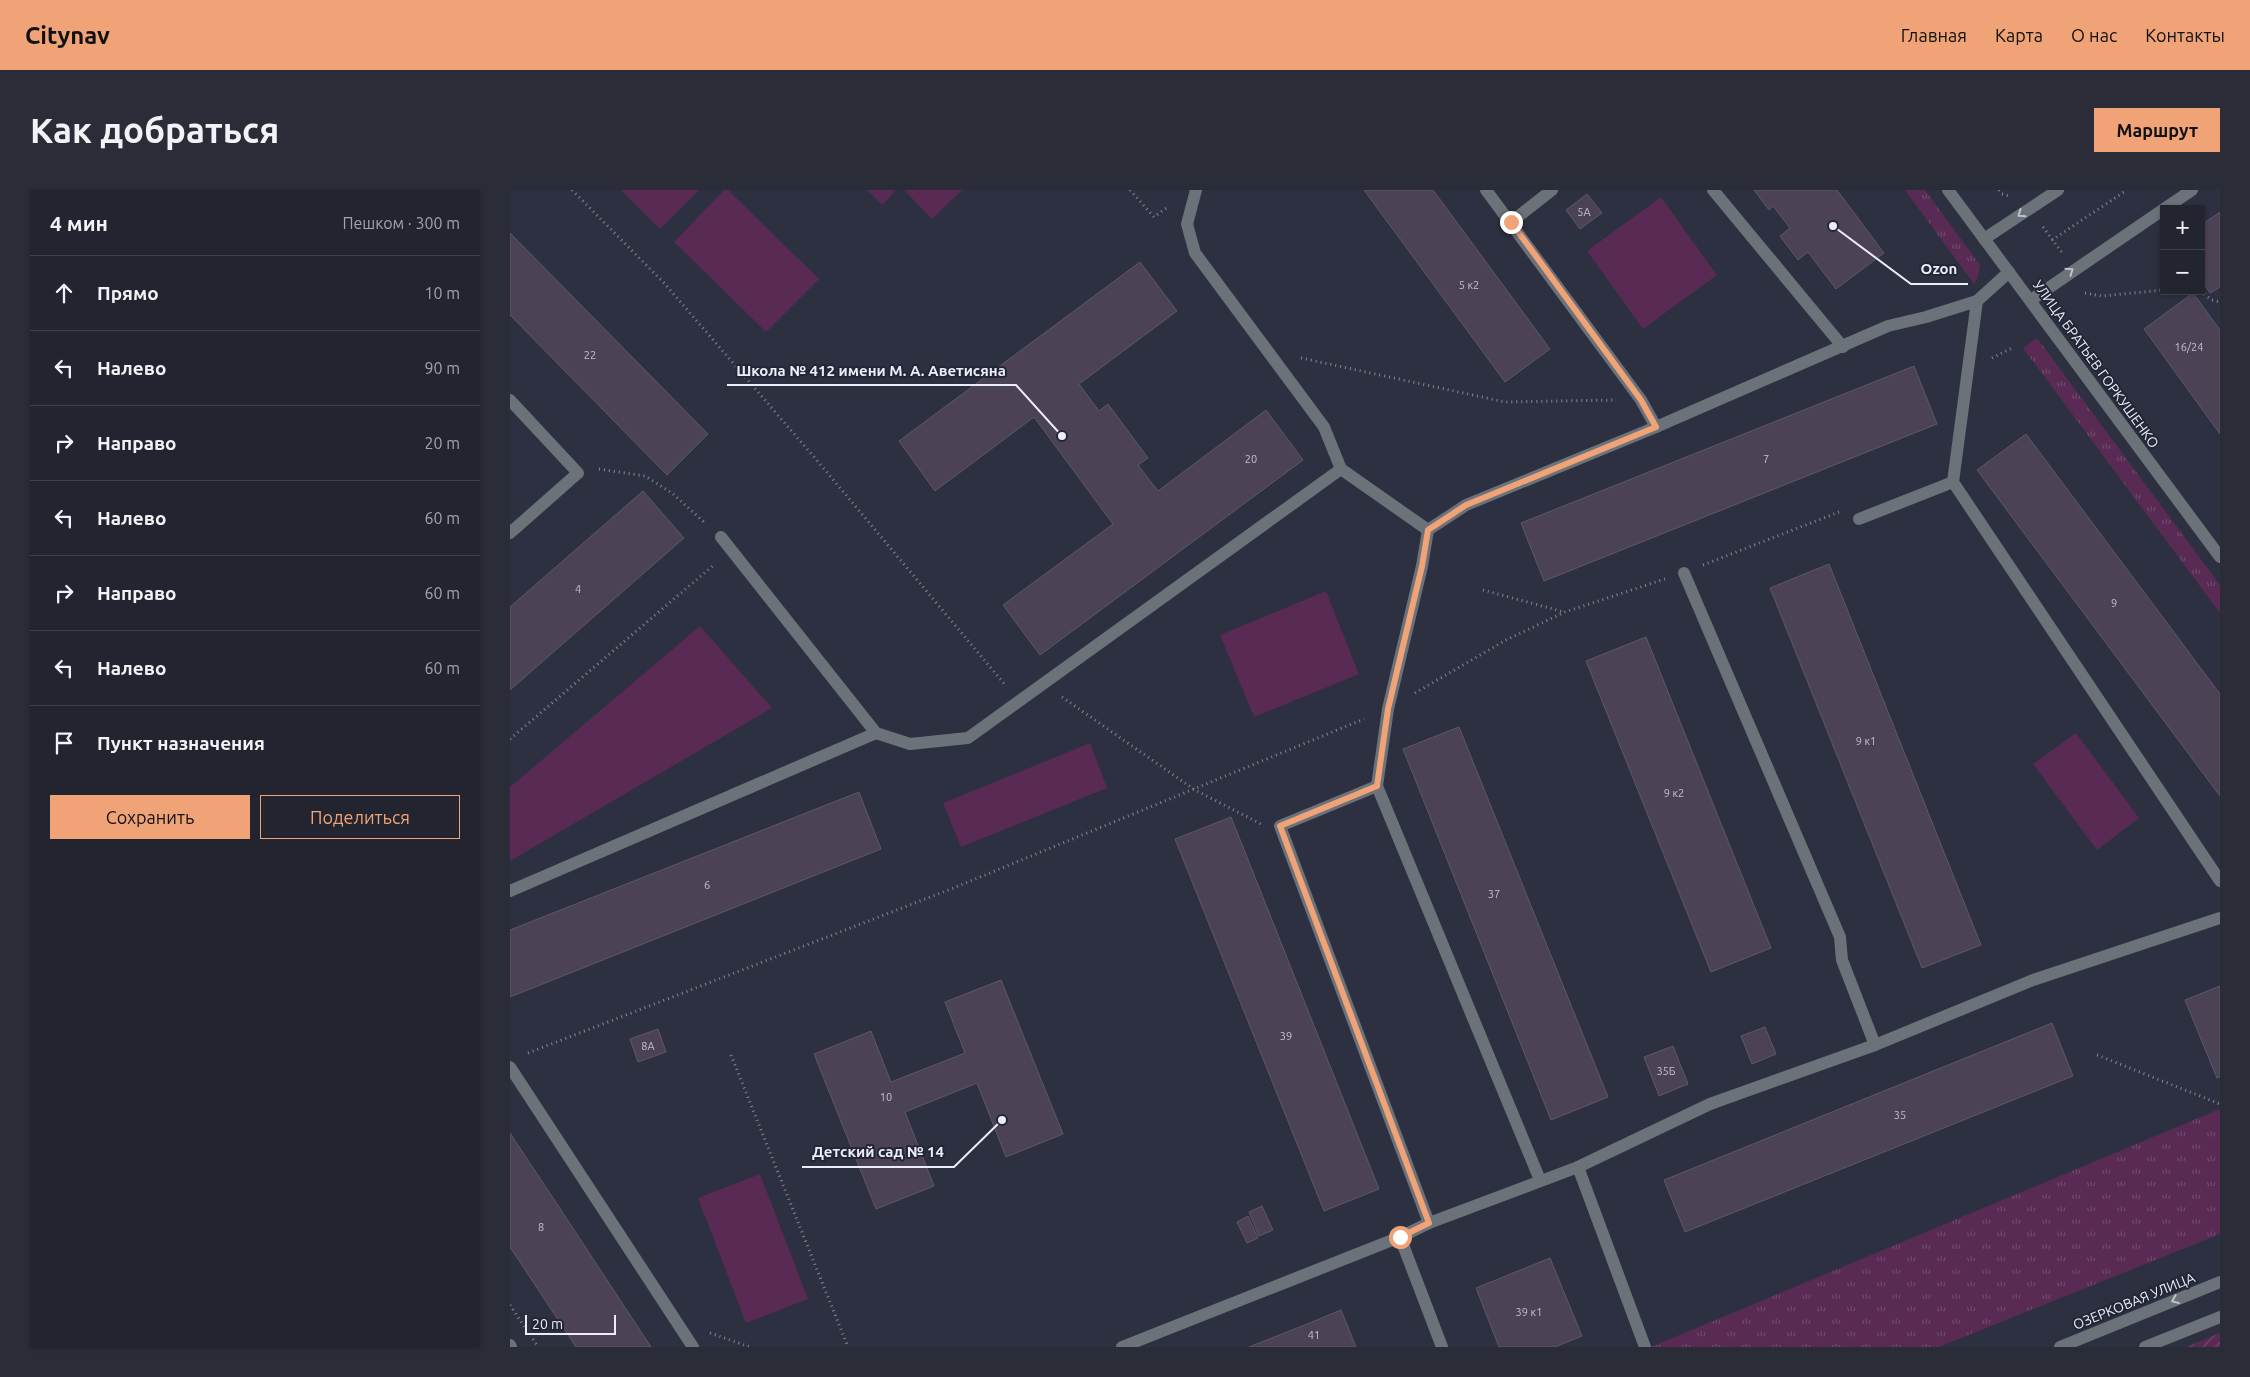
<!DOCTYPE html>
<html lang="ru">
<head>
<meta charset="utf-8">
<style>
  :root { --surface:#222430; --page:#2a2c38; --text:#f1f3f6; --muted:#a2a4ab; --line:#3f414c; --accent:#efa376 }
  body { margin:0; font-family:Ubuntu,sans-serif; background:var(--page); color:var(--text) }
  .controls { position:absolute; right:15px; top:15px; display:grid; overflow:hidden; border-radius:0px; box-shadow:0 1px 4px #0004 }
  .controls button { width:45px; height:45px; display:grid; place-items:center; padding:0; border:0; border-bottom:1px solid var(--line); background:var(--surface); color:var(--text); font:25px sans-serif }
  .scale { position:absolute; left:15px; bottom:12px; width:91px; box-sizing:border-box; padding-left:5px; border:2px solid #ebedf8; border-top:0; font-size:14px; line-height:18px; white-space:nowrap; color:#ebedf8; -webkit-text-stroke:4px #232636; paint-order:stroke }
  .stop { position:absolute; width:15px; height:15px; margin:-11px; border:4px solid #efa376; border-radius:50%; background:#fff }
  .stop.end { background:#efa376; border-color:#fff; box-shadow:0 1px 5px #0008 }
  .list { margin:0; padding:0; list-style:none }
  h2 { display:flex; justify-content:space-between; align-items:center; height:65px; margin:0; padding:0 20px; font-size:21px }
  h2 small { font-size:16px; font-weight:400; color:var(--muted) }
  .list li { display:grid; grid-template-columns:32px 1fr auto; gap:15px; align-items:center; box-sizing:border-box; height:75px; padding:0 20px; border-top:1px solid var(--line) }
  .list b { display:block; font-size:19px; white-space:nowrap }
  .list em { font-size:16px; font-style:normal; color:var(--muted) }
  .actions { display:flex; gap:10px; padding:15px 20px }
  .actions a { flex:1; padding:11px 0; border:1px solid var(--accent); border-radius:0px; text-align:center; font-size:18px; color:var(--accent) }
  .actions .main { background:var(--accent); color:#111 }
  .icon { flex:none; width:28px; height:28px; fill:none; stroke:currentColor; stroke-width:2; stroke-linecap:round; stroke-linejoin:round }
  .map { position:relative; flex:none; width:1710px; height:1157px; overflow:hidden; border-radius:0px }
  header { display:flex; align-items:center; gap:30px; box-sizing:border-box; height:70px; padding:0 25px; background:var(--accent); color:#111 }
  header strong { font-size:24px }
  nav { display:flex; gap:28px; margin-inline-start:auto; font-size:18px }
  .intro { display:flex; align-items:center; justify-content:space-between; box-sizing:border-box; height:120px; padding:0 30px }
  h1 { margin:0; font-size:35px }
  .button { padding:12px 22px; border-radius:0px; background:var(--accent); color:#111; font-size:18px; font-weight:700 }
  main { display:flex; gap:30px; padding:0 30px }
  aside { flex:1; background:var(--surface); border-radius:0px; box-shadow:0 1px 4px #0004 }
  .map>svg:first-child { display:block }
  .grass { fill:url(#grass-tufts) }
  .park { fill:#582a54 }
  .garden { fill:url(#garden-furrows) }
  .building { fill:#4b4355; stroke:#5e5769 }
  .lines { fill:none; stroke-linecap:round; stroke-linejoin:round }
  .path { stroke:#848694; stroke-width:3; stroke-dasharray:1 4; stroke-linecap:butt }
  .service { stroke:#6c7279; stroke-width:12 }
  .minor { stroke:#6c7279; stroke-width:12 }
  .tertiary { stroke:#6c7279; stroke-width:12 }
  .oneway { stroke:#bfc2cc }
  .route { stroke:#efa376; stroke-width:6 }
  .labels { text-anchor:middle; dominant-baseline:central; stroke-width:4; stroke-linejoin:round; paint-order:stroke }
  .number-label { font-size:11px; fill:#c3c2cf }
  .street-label { font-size:14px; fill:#ebedf8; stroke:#232636 }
  .leader { fill:none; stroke:#ebedf8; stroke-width:2 }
  .callout-dot { fill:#ebedf8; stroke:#232636; stroke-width:2 }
  .callout-label { font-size:15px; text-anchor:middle; font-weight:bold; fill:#ebedf8; stroke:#232636; stroke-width:4; stroke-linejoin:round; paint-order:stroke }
</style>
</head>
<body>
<header>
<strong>Citynav</strong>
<nav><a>Главная</a><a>Карта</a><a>О нас</a><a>Контакты</a></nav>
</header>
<div class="intro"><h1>Как добраться</h1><a class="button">Маршрут</a></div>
<main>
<aside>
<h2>4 мин<small>Пешком · 300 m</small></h2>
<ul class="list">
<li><svg class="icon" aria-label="ahead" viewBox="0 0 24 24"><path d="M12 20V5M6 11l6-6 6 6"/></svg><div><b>Прямо</b></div><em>10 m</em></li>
<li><svg class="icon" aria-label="left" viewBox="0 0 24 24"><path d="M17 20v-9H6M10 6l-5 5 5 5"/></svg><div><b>Налево</b></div><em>90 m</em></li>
<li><svg class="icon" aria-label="right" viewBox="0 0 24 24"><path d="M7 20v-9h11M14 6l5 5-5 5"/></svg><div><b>Направо</b></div><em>20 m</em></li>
<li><svg class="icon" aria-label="left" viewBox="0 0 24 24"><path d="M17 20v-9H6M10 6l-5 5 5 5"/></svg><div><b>Налево</b></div><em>60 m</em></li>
<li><svg class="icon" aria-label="right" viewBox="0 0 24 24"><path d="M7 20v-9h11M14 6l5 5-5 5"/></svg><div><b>Направо</b></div><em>60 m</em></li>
<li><svg class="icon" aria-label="left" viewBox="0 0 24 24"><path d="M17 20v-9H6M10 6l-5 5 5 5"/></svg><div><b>Налево</b></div><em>60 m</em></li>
<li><svg class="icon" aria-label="arrive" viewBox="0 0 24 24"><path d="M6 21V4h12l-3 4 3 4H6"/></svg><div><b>Пункт назначения</b></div></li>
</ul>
<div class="actions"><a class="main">Сохранить</a><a>Поделиться</a></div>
</aside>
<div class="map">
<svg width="1710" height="1157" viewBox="0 0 1710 1157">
  <defs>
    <pattern id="grass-tufts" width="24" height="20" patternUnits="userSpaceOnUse" patternTransform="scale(1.25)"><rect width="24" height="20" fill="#582a54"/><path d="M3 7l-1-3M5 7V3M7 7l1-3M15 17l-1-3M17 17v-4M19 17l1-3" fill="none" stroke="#70496d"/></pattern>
    <pattern id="garden-furrows" width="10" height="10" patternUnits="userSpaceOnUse" patternTransform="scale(1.25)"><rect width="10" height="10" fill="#582a54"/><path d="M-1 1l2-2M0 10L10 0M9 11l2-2" fill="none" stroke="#70496d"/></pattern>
  </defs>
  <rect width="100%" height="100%" fill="#2d3040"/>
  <g class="grass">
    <path d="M1395,0h20l55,75 -2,11 -4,8z"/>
    <path d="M1527,148l183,247v28l-197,-265z"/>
    <path d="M1710,919v125l-281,113h-288z"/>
  </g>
  <g class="park">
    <path d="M111,0h78l-39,39z"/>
    <path d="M214,0h4l91,89 -53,53 -92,-90z"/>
    <path d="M357,0h29l-14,15z"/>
    <path d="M394,0h58l-30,29z"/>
    <path d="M1151,7l56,78 -74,54 -56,-78z"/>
    <path d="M816,401l33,83 -105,43 -34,-82z"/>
    <path d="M190,436l72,82 -262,153v-74z"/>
    <path d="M1566,543l63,85 -42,32 -64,-86z"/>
    <path d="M580,553l17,45 -146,59 -18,-44z"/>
    <path d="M250,984l48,125 -62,24 -48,-125z"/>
  </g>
  <path class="garden" d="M1710,1143v14h-34z"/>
  <g class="building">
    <path d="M854,0h69l117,159 -45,33z"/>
    <path d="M1244,0h83l47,63 -48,36 -28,-37 -10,8 -18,-24 10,-8 -17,-22 -4,4z"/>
    <path d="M1077,4l15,19 -22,16 -14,-19z"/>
    <path d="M1710,22v75l-10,6 -9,-13v-55z"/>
    <path d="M0,43l198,201 -41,41 -157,-160z"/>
    <path d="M630,72l37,49 -98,73 20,27 9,-7 40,54 -10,7 20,26 108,-81 37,50 -263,195 -37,-50 110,-81 -79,-107 -99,74 -36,-50z"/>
    <path d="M1683,103l27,37v104l-76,-105z"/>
    <path d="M1404,176l23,58 -393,157 -23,-58z"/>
    <path d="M1516,244l194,260v102l-243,-326z"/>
    <path d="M133,301l41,47 -174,152v-83z"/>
    <path d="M1319,374l152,381 -59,23 -152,-380z"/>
    <path d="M1136,447l125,311 -60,24 -125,-311z"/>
    <path d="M949,537l149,370 -57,23 -148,-371z"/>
    <path d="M349,602l22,57 -371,148v-67z"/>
    <path d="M721,627l148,372 -55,22 -149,-372z"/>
    <path d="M491,790l62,154 -57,23 -29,-74 -72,29 29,74 -58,23 -62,-155 57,-23 20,51 74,-29 -20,-51z"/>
    <path d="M1710,796v91l-3,1 -32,-78z"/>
    <path d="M1542,833l21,53 -388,156 -21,-52z"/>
    <path d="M1255,837l11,27 -24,10 -11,-28z"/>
    <path d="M148,839l8,23 -28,10 -8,-23z"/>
    <path d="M1163,856l15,38 -29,12 -15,-39z"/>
    <path d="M0,943l49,74 92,140h-75l-66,-100z"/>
    <path d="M752,1016l11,24 -14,6 -10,-24z"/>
    <path d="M738,1026l10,22 -11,5 -10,-21z"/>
    <path d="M1040,1068l32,78 -27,11h-56l-23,-59z"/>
    <path d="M831,1120l15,37h-107l58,-23z"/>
  </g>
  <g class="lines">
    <g class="path">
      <path d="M62,0l93,94 155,180 186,222"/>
      <path d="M620,0l24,27 15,-11"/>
      <path d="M1489,0l3,4 7,2"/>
      <path d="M1533,37l20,27"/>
      <path d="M1542,50l75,-50"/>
      <path d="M1690,101l12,9 8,2"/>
      <path d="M1575,103l17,3 62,-6"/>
      <path d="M791,168l204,44 110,-2"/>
      <path d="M1482,168l20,-10"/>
      <path d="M89,279l46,7 27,17 33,30"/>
      <path d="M1193,375l136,-53"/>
      <path d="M973,400l81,22"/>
      <path d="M905,503l91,-53 59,-28 100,-33"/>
      <path d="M552,507l133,93 66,34"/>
      <path d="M0,549l205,-175"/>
      <path d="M18,863l423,-164 413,-170"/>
      <path d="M221,865l117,292"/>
      <path d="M1587,865l123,49"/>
      <path d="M0,1115l16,24"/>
      <path d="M200,1143l40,14"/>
      <path d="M23,1149l5,8"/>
    </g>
    <g class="service">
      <path d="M686,0l-9,34 8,29 129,174 17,42"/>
      <path d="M976,0l155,210 15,27"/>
      <path d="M1203,0l130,157"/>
      <path d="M1001,32l41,-32"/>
      <path d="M1467,111l-24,181 267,399"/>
      <path d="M0,210l68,73 -68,60"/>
      <path d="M1349,329l94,-37"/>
      <path d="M211,347l155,196 34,11 58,-6 373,-269 87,61 38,-25 190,-78 232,-101 38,-9 51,-16 32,-29"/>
      <path d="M867,596l11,-77 34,-143 6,-36"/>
      <path d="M0,701l366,-158"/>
      <path d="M1365,855l158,-65 187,-62"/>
      <path d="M0,877l183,280"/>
      <path d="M1068,977l132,-63 165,-59 -33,-85 -2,-23 -156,-364"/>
      <path d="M919,1033l-149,-397 97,-40 163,394"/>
      <path d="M612,1157l278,-110"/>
      <path d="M932,1157l-42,-110 29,-14 149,-56 67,180"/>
    </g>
    <g class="minor">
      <path d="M1438,0l272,367"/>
      <path d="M1654,19l28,-19"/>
      <path d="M1474,49l74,-49"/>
      <path d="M1521,110l133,-91"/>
      <path d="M0,1155l1,2"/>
    </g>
    <g class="tertiary">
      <path d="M1550,1157l160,-65"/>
      <path d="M1635,1157l75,-30"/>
    </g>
  </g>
  <defs><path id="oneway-chevron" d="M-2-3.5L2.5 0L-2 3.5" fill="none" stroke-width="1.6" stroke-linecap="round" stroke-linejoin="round" transform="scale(1.25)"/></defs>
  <g class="oneway">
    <use href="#oneway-chevron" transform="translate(1511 24) rotate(146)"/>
    <use href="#oneway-chevron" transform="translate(1560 81) rotate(-35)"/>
    <use href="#oneway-chevron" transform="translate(1665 1110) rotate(158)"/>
  </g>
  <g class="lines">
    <path class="route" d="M890,1047l29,-14 -149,-397 97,-40 11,-77 34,-143 6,-36 38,-25 190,-78 -15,-27 -130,-178"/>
  </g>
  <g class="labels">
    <g class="number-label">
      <text x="1074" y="22">5А</text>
      <text x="959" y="95">5 к2</text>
      <text x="1679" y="157">16/24</text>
      <text x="80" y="165">22</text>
      <text x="741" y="269">20</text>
      <text x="1256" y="269">7</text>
      <text x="68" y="399">4</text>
      <text x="1604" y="413">9</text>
      <text x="1356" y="551">9 к1</text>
      <text x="1164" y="603">9 к2</text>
      <text x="197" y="695">6</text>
      <text x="984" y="704">37</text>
      <text x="776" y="846">39</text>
      <text x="138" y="856">8А</text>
      <text x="1156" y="881">35Б</text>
      <text x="376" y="907">10</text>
      <text x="1390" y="925">35</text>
      <text x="31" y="1037">8</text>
      <text x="1019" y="1122">39 к1</text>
      <text x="804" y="1145">41</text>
    </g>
    <g class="street-label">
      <text transform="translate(1586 174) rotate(54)">УЛИЦА БРАТЬЕВ ГОРКУШЕНКО</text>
      <text transform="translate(1624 1111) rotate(-22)">ОЗЕРКОВАЯ УЛИЦА</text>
    </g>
  </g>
  <path class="leader" d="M1323 36L1401 94H1458M552 246L506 195H217M492 930L444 977H292"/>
  <g class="callout-dot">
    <circle cx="1323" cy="36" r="5"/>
    <circle cx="552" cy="246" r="5"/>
    <circle cx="492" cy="930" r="5"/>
  </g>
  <g class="callout-label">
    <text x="1429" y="84">Ozon</text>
    <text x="361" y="186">Школа № 412 имени М. А. Аветисяна</text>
    <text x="368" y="967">Детский сад № 14</text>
  </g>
</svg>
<div class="controls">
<button>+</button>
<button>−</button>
</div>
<div class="scale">20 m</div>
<div class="stop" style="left:890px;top:1047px"></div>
<div class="stop end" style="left:1001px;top:32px"></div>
</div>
</main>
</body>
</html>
